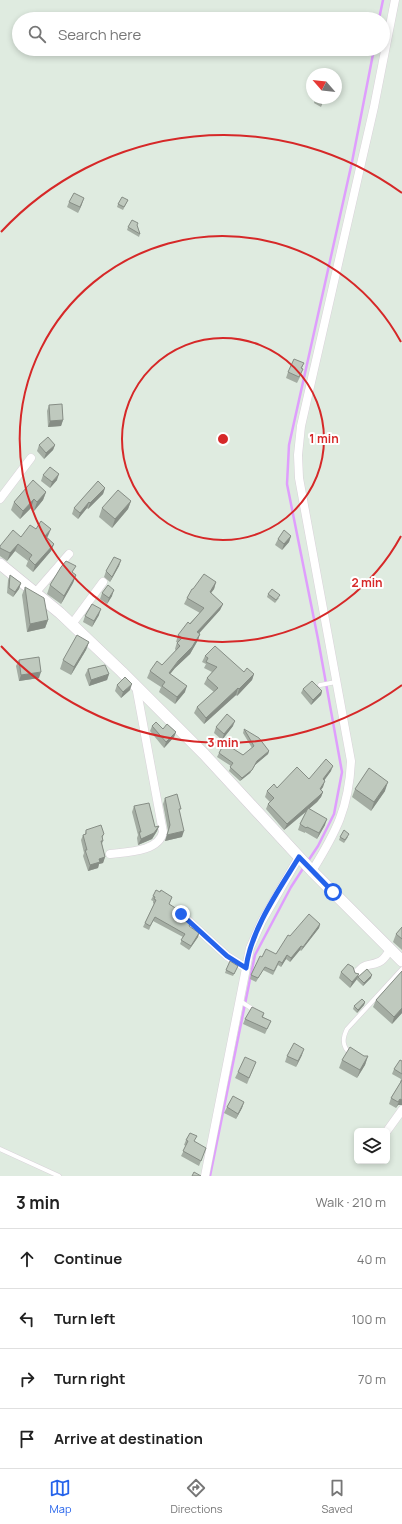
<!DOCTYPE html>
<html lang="en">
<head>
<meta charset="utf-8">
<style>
  :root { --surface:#fff; --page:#f2f2f2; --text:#222; --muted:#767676; --line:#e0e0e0; --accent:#2563eb }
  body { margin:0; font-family:Manrope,sans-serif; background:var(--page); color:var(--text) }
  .controls { position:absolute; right:12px; bottom:12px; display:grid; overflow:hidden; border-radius:6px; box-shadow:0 2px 6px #0003 }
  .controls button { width:36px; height:36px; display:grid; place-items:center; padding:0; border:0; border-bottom:1px solid var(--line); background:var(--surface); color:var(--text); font:20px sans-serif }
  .compass { position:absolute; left:306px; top:68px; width:36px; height:36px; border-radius:50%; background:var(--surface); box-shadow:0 2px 6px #0003; rotate:298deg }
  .stop { position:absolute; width:12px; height:12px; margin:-9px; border:3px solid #2563eb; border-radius:50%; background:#fff }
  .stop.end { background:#2563eb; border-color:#fff; box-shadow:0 1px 4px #0008 }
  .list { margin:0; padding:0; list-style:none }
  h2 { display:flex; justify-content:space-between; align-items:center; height:52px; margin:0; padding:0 16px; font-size:17px }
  h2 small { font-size:13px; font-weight:400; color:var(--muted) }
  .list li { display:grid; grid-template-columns:26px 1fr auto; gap:12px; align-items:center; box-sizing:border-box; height:60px; padding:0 16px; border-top:1px solid var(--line) }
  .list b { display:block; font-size:15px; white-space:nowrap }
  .list em { font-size:13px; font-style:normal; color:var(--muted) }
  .icon { flex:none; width:22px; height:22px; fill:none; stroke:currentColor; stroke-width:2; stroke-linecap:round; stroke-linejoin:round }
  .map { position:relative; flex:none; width:402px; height:1176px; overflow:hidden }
  .search { position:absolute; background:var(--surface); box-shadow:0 2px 6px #0003; left:12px; right:12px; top:12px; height:44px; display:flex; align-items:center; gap:10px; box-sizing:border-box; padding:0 14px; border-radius:22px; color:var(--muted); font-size:15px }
  .sheet { height:292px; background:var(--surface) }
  nav { display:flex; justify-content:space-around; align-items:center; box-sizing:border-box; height:56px; border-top:1px solid var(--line); background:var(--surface); font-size:11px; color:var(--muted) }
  nav a { display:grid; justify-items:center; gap:2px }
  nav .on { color:var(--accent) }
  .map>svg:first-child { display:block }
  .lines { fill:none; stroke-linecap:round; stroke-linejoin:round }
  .stream { stroke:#df9efd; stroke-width:2.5 }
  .lane-casing { stroke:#d9d2d9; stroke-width:5 }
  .street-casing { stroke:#d9d2d9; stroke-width:9 }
  .secondary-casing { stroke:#d2cad3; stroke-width:12 }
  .lane { stroke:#fff; stroke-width:4 }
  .street { stroke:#fff; stroke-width:8 }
  .secondary { stroke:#fff; stroke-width:11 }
  .wall { fill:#a4ada3 }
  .shaded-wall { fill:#868d85 }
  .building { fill:#bfc9be; stroke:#868d85 }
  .route { stroke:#2563eb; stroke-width:5 }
  .ring { fill:none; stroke:#d62828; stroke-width:2 }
  .centre { fill:#d62828; stroke:#fff; stroke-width:2 }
  .ring-label { font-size:12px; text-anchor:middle; font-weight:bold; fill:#d62828; stroke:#fff; stroke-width:4; stroke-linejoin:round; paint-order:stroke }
</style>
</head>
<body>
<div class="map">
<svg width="402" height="1176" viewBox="0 0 402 1176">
  <rect width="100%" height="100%" fill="#dfebe0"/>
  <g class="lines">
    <g class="stream">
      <path d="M379,19l4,-19"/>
      <path d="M308,861l10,-15 16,-32 8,-42 -24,-133 -31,-155 2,-39 63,-283 22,-113"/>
      <path d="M210,1176l45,-221 36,-68 13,-20"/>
    </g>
    <defs>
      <g id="lane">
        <path d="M320,685l16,-3"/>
        <path d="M240,1001l14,9"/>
        <path d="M351,1054c-9,-7 -9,-15 -4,-25l55,-60"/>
        <path d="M0,1149l59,27"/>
      </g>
      <g id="street">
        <path d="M0,499l31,-41"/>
        <path d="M36,592l33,-38"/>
        <path d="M72,624l31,-42"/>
        <path d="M110,854c16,-2 49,-2 53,-22l-27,-146"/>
        <path d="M312,871c24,-39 37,-63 39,-110l-52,-283 -1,-23 3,-29 73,-319 21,-107"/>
        <path d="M181,914l46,42 19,12"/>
        <path d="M356,974c10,-12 11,-7 23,-12 5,-2 8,-8 11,-12"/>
        <path d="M387,1131l15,-21"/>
        <path d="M205,1176l45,-228 12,-27 37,-64"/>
      </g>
      <path id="secondary" d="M0,564l60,49 62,59 82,82 108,117 90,90"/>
    </defs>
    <use href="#lane" class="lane-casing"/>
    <use href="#street" class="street-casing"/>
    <use href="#secondary" class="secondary-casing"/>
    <use href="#lane" class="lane"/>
    <use href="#street" class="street"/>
    <use href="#secondary" class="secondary"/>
  </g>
  <g class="wall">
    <path d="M325,98l-4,9 -7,-4 1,-3z"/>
    <path d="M128,200l-5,10 -6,-3 1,-3z"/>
    <path d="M69,202l13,2 -4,9 -11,-6z"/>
    <path d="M137,225l3,9 -1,3 -12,-7 1,-3z"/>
    <path d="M304,363l-2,5 -1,7 -4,8 -11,-5 2,-6z"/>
    <path d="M49,405l14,15 -2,6 -13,1 -1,-16z"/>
    <path d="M39,445h16l-2,5 -9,9 -7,-8z"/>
    <path d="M43,475l14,5 -7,8 -9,-7z"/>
    <path d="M105,488l-2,6 -15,15 -1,-1 -9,11 -6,-5 2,-6z"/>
    <path d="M46,492l-3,8 -9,11 -3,-3 -11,11 -9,-9 3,-8z"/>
    <path d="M131,501l-3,8 -16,19 -13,-11 3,-9z"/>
    <path d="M36,529l12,7 -1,1 7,7 -3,7 -18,21 -7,-6 2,-5 -13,-10 -8,10 -7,-5v-10l21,-9z"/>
    <path d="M291,536l-2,6 -7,8 -7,-5 3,-6z"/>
    <path d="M121,560l-2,6 -9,16 -6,-5 2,-6z"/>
    <path d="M73,573l3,2 -3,8 -12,21 -14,-10 3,-9z"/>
    <path d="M10,575l11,8 -2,6 -6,8 -6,-4 1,-13z"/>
    <path d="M216,582l-2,7 -3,4 12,11 -3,6 -21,23 1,1 -2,6 -8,14 -15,14 -5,6 15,18 -10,12 -16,-12 2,-5 -14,-9 3,-7 12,-6 14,-14 -1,-2 2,-7h-1l2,-7 22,-22 -16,-9 3,-6 6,-9z"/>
    <path d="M25,587l23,33 -3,8 -18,4 -5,-37z"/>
    <path d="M102,593l10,3 -5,8 -7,-5z"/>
    <path d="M268,594l11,4 -4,5 -8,-6z"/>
    <path d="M99,615l-7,12 -9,-5 2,-6z"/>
    <path d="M89,642l-3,8 -15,25 -11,-6 3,-9z"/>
    <path d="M205,656l39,16 10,2 -2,6 -15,16 -1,-1 -32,29 -10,-11 3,-6 17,-15 -10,-8 3,-6 5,-6 -8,-4 2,-4 -4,-2z"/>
    <path d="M19,660l20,18 -20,3 -3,-15z"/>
    <path d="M88,669l21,5 -2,6 -18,6 -4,-11z"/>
    <path d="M117,685l13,5 -9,8 -6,-7z"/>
    <path d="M303,689l19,2 -1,4 -10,10 -10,-12z"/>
    <path d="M152,726l24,6 -2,5 -10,11 -14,-17z"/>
    <path d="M233,726l-11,14 -8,-7 2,-6z"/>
    <path d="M244,729l25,22 -1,3 -13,11 -5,8 -10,8 -11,-10 2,-5 -14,-9 2,-4 15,-8 -2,3 11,7 9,-7 -9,-15z"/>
    <path d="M331,771l-7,9 -1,7 -2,3 2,2 -2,5 -4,5 -8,7 16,16 -8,14 -12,-7v1l-7,-3 2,-6 7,-13 -23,19 -18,-21 2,-5 2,-2 -5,-5 2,-6 10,-3 32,-9z"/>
    <path d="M355,789l30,2 -14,20 -19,-14z"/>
    <path d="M165,798l15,14 2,25 -17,4 3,-10 -5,-27z"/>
    <path d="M134,806l21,21 4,-1 -2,5 -5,8 -14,6 -1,-7 1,-3 -6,-23z"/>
    <path d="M86,830l18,4 -2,5 1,2 -1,3 3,13 -2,6 -4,1 -1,4 -10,3 -5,-15 1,-3 -3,-13 2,-5 2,-1z"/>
    <path d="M340,837h8l-4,6 -5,-3z"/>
    <path d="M160,892l12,5 -3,7 8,5 -1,3 14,12 -1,3 10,6 -1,4 -9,13 -9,-6 3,-7 -30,-16 -4,9 -6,-3 11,-23 -1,-1v-2l-2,-1 2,-4z"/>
    <path d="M320,924l-1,4 -18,23 -1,-1 -10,12 -4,-3 -5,8 -3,-2 -5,10 -10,-5 -7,12 -6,-3 1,-4 11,-18 14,-3 14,-18z"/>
    <path d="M402,927v23l-9,-8 3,-8z"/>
    <path d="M238,966l-5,10 -8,-3 1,-3z"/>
    <path d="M402,971v42l-10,11 -19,-17 3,-7z"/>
    <path d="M341,972l14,1 3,4 13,1 -8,8 -6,-6v-1l-7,9 -11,-10z"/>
    <path d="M365,1002l-1,3 -7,8 -4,-4 1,-3z"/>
    <path d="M264,1013l-1,4 8,4 -6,13 -22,-10 2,-5z"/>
    <path d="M302,1055l-6,12 -11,-5 2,-6z"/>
    <path d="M364,1056h4l-3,9 -8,13 -18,-10 3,-8z"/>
    <path d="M402,1061v44h-4l-2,3 -7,-4 2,-6 9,-15v-1l1,-3 -9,-5 2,-5z"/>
    <path d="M256,1062l-9,22 -12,-6 3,-6z"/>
    <path d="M244,1102l-2,6 -6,11 -12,-6 3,-6z"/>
    <path d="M186,1140l9,2 11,6 -7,18 -18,-10 5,-10 -2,-1z"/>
  </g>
  <g class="shaded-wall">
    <path d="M84,198l-2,6 -4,9 2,-6z"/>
    <path d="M63,420l-2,6 -13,1 2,-6z"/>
    <path d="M55,445l-2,5 -9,9 2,-6z"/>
    <path d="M59,474l-2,6 -7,8 2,-6z"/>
    <path d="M105,488l-2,6 -15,15 2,-6z"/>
    <path d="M46,492l-3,8 -9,11 3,-9z"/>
    <path d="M34,499l-3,9 -11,11 3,-8z"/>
    <path d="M131,501l-3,8 -16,19 3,-9z"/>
    <path d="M89,502l-2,6 -9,11 2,-6z"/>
    <path d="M51,529l-3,7 -5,7 2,-7z"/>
    <path d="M291,536l-2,6 -7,8 2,-6z"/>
    <path d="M18,544l-3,7 -8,10 3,-8z"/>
    <path d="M54,544l-3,7 -18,21 2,-7z"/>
    <path d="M121,560l-2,6 -9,16 2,-5z"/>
    <path d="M76,575l-3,8 -12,21 3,-8z"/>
    <path d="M216,582l-2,7 -7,9 3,-6z"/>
    <path d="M21,583l-2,6 -6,8 2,-5z"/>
    <path d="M114,590l-2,6 -5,8 2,-6z"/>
    <path d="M223,604l-3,6 -25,28 2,-6z"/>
    <path d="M101,609l-2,6 -7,12 2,-6z"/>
    <path d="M48,620l-3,8 -18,4 3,-8z"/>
    <path d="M200,634l-2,6 -8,14 -15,14 -9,11 3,-6z"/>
    <path d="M89,642l-3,8 -15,25 3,-8z"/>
    <path d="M41,672l-2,6 -20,3 2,-6z"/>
    <path d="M109,674l-2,6 -18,6 2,-6z"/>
    <path d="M254,674l-2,6 -15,16 2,-7z"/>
    <path d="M132,684l-2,6 -9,8 2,-6z"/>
    <path d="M187,686l-2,6 -10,12 2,-7z"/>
    <path d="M238,688l-2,7 -32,29 2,-6z"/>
    <path d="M322,691l-1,4 -10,10 2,-5z"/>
    <path d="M235,721l-2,5 -11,14 2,-6z"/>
    <path d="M176,732l-2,5 -10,11 2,-6z"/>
    <path d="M269,751l-1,3 -13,11 -5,8 -10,8 2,-3 15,-17z"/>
    <path d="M333,766l-2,5 -10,14 2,-6z"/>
    <path d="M325,781l-2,6 -6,8 3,-6z"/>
    <path d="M388,782l-3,9 -14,20 3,-9z"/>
    <path d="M323,792l-2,5 -4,5 -33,28 3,-6z"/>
    <path d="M327,819l-2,6 -8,14 2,-6z"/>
    <path d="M159,826l-2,5 -5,8 -14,6 3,-6z"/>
    <path d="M184,831l-2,6 -17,4 2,-6z"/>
    <path d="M105,857l-2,6 -4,1 -1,4 -10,3 2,-6 9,-6z"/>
    <path d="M320,924l-1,4 -18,23 2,-4z"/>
    <path d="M199,933l-1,4 -9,13 2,-4z"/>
    <path d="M301,946l-1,4 -10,12 1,-4z"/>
    <path d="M287,955l-1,4 -5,8 1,-4z"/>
    <path d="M359,974l-2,5 -7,9 2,-6z"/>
    <path d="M372,975l-1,3 -8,8 1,-3z"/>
    <path d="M365,1002l-1,3 -7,8 1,-3z"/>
    <path d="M402,1008v5l-10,11 2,-7z"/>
    <path d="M304,1049l-2,6 -6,12 2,-6z"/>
    <path d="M368,1056l-3,9 -8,13 3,-8z"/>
    <path d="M400,1099l2,1v5h-4l-2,3z"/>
    <path d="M244,1102l-2,6 -6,11 2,-5z"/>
  </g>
  <g class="building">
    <path d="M316,98h9l-3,6 -7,-4z"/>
    <path d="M74,193l10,5 -4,9 -11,-5z"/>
    <path d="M122,197l6,3 -4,7 -6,-3z"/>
    <path d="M132,220l6,3 -1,2 3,9 -12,-7z"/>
    <path d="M294,359l10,4 -3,5 2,1 -4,8 -11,-5z"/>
    <path d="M62,404l1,16 -13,1 -1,-16z"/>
    <path d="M48,437l7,8 -9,8 -7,-8z"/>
    <path d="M50,467l9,7 -7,8 -9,-7z"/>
    <path d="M33,480l13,12 -9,10 -3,-3 -11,12 -9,-9z"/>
    <path d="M98,481l7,7 -15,15 -1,-1 -9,11 -6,-5z"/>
    <path d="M118,490l13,11 -16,18 -13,-11z"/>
    <path d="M41,521l10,8 -6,7 9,8 -19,21 -6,-6 3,-4 -14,-11 -8,9 -10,-5v-2l13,-16 8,7 9,-12 6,4z"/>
    <path d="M284,530l7,6 -7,8 -6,-5z"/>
    <path d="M114,557l7,3 -9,17 -6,-6z"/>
    <path d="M66,561l10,5 -4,6 4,3 -12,21 -14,-11 11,-18z"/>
    <path d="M204,574l12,8 -6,10 13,12 -26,28 3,2 -8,13 -14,14 -9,12 18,13 -10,11 -15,-11 3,-4 -15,-11 7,-10 5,4 18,-19 -3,-3 5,-5 -4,-3 10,-13 2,2 14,-16 -17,-10 5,-9h1z"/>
    <path d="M10,575l11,8 -6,9 -6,-4z"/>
    <path d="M108,585l6,5 -5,8 -7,-5z"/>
    <path d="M25,587l19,11 4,22 -18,4z"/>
    <path d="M272,589l8,6 -4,5 -8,-6z"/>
    <path d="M92,604l9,5 -7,12 -9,-5z"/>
    <path d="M77,635l12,7 -15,25 -11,-7z"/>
    <path d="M215,646l29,26 3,-4 7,6 -15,15 -1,-1 -32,30 -9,-11 21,-19 -11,-10 10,-11 -11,-5 2,-4 -3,-2z"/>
    <path d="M39,657l2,15 -20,3 -2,-15z"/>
    <path d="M105,665l4,9 -18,6 -3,-11z"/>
    <path d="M125,677l7,7 -9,8 -6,-7z"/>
    <path d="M312,681l10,10 -9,9 -10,-11z"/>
    <path d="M227,714l8,7 -11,13 -8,-7z"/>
    <path d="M156,722l7,7 4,-5 9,8 -10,10 -14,-16z"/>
    <path d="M244,729l15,9 10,13 -12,10 -5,9 -10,8 -12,-11 3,-4 -14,-10 7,-13 8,5 -2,3 11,7 11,-9z"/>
    <path d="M326,759l7,7 -10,13 2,2 -5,8 3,3 -4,4 -32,28 -19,-20 6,-6 -7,-7 7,-7 3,4 20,-21 12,12z"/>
    <path d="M369,768l19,14 -14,20 -19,-13z"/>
    <path d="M177,794l4,15h-2l5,22 -17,4 3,-10 -5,-27z"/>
    <path d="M149,803l6,24 4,-1 -5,7 -13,6 -2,-7h2l-7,-26z"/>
    <path d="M308,808l19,11 -8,14 -12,-6 -1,1 -6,-4z"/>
    <path d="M101,825l3,9 -2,2 1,5h-2l4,16 -6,2 1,3 -10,3 -5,-15h2l-4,-15 3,-1v-4z"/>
    <path d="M344,830l5,4 -4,6 -5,-3z"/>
    <path d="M156,890l4,2 1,-2 11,7 -3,7 8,5 -1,3 14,12 -1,2 10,7 -8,13 -10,-6 4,-6 -30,-17 -5,9 -5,-3 11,-23 -2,-1 1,-2 -2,-1z"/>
    <path d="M309,914l11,10 -17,23 -2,-1 -10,12 -4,-3 -5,8 -3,-2 -5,10 -9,-4 -7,11 -7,-3 9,-19 2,1 4,-8 10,5 12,-19 2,1z"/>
    <path d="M402,927v12l-6,-5z"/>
    <path d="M230,961l8,5 -4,8 -8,-4z"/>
    <path d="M348,964l5,3 2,6 4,1 -7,8 -11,-10z"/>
    <path d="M367,969l5,6 -8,8 -6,-6z"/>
    <path d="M402,971v37l-8,9 -18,-17z"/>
    <path d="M362,999l3,3 -7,8 -4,-4z"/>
    <path d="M252,1007l12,6 -2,4 9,4 -4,8 -22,-10z"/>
    <path d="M294,1043l10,6 -6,12 -11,-5z"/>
    <path d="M350,1047l14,9h4l-8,14 -18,-10z"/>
    <path d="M245,1057l11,5 -7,16 -11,-6z"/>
    <path d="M400,1060l2,1v13l-8,-5z"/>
    <path d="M402,1080v20l-2,-1 -2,3 -7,-4z"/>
    <path d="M233,1096l11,6 -6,12 -11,-7z"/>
    <path d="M190,1133l7,3 -3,5 12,7 -5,13 -18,-10 5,-10 -2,-1z"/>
    <path d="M194,1172l7,4h-9z"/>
  </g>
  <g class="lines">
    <path class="route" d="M181,914l46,42 19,12c5,-39 33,-78 53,-111l34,35"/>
  </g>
  <g class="ring">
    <circle cx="223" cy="439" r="101"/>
    <path d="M401 536A203 203 0 1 1 401 342"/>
    <path d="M402 685A304 304 0 0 1 1 646M1 232A304 304 0 0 1 402 193"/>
  </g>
  <circle cx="223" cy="439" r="6" class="centre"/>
  <g class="ring-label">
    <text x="324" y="443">1 min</text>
    <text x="367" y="587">2 min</text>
    <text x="223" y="747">3 min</text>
  </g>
</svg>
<div class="controls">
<button><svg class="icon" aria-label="layers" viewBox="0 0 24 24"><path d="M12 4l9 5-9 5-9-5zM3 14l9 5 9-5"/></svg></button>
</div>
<svg class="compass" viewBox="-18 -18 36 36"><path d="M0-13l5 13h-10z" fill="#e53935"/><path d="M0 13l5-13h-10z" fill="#767676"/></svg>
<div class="stop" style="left:333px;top:892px"></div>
<div class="stop end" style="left:181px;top:914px"></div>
<div class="search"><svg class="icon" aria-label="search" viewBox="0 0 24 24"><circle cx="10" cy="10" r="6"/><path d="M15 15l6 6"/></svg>Search here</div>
</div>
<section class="sheet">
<h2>3 min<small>Walk · 210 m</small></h2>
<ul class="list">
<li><svg class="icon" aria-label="ahead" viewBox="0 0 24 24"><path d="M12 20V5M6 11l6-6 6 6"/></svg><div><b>Continue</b></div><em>40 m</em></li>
<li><svg class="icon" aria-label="left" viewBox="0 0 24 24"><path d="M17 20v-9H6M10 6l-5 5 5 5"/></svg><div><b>Turn left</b></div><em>100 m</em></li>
<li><svg class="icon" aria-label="right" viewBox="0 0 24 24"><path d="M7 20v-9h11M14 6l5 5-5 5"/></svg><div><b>Turn right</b></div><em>70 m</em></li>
<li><svg class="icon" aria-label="arrive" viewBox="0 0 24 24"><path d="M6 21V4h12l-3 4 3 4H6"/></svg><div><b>Arrive at destination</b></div></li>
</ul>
</section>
<nav>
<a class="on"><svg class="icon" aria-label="map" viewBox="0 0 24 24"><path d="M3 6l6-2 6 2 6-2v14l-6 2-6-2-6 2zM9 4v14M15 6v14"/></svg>Map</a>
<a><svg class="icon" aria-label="directions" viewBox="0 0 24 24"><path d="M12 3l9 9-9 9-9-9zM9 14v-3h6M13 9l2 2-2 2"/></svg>Directions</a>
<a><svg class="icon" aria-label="saved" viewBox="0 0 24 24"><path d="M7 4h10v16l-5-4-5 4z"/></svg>Saved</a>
</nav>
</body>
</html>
